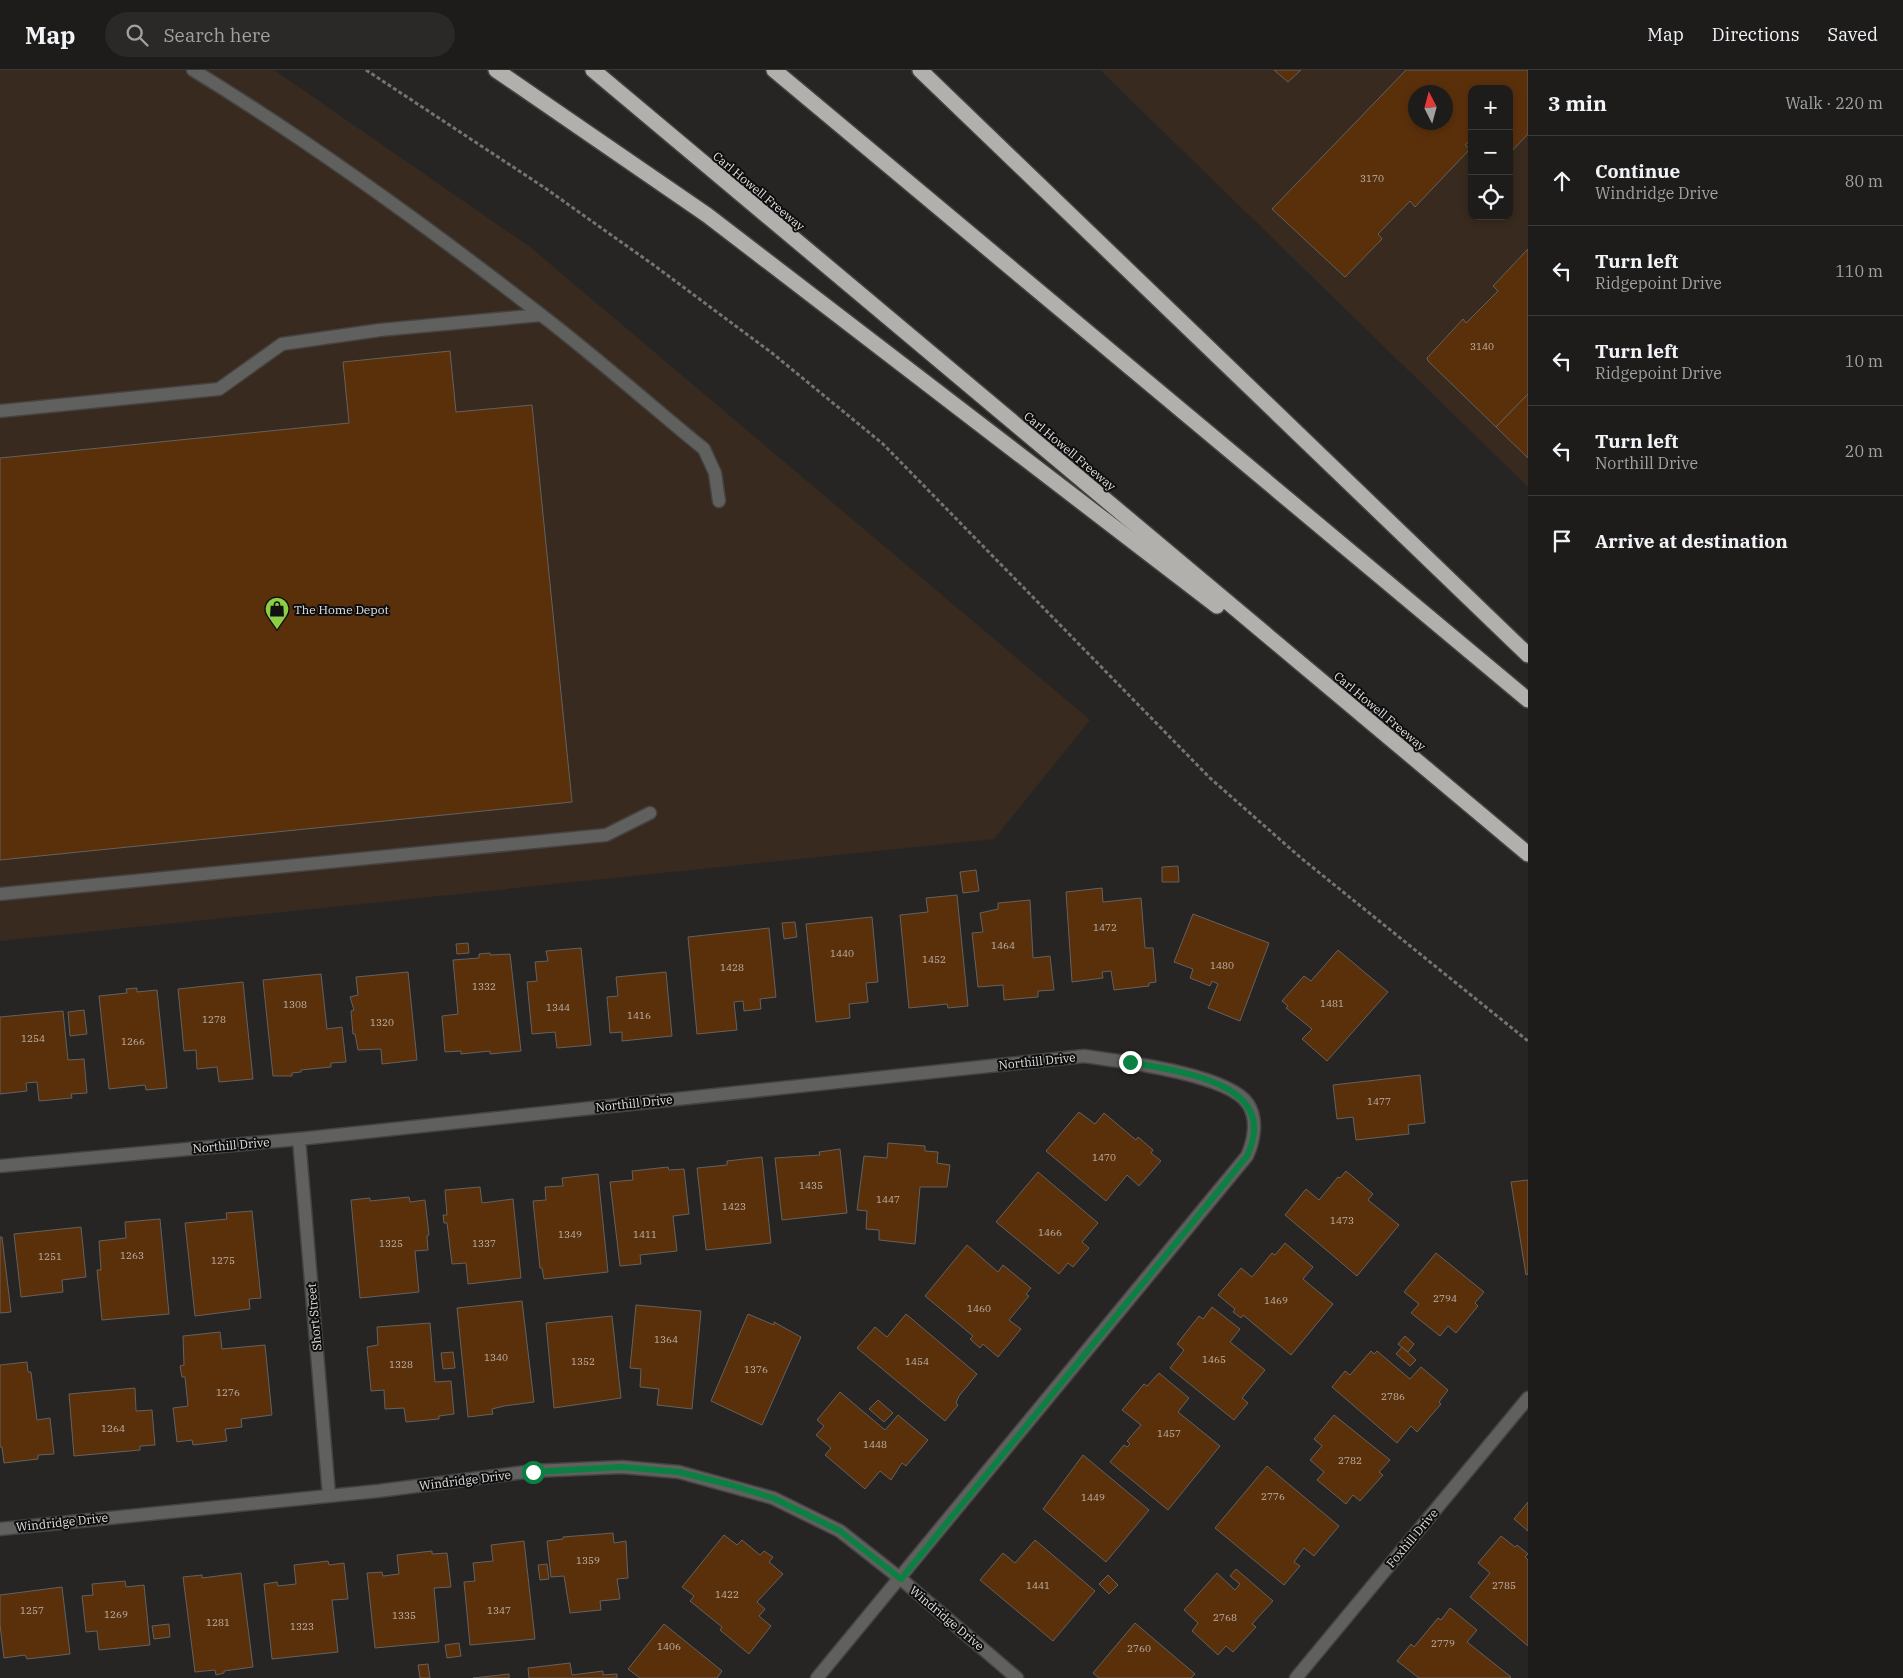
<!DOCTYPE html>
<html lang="en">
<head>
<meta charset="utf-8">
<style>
  :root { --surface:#1d1c1b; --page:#2a2928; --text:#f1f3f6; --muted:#a0a1a3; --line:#3b3a3a }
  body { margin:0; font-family:"IBM Plex Serif",serif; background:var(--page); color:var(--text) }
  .controls { position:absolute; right:15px; top:15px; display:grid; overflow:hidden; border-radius:10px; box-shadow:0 2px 8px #0003 }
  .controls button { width:45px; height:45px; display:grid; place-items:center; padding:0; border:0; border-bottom:1px solid var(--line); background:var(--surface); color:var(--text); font:25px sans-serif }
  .compass { position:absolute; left:1408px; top:15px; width:45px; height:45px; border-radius:50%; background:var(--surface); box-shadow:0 2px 8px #0003; rotate:354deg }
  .stop { position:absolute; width:15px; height:15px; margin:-11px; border:4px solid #0b8043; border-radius:50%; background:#fff }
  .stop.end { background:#0b8043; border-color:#fff; box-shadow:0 1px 5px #0008 }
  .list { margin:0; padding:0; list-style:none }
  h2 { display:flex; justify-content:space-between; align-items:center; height:65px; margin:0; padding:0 20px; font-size:21px }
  h2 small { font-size:16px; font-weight:400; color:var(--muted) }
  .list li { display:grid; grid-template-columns:32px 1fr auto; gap:15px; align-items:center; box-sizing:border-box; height:90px; padding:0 20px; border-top:1px solid var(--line) }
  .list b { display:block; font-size:19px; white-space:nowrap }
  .list p { margin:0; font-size:16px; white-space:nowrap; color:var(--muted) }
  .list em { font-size:16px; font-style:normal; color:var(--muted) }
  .icon { flex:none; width:28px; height:28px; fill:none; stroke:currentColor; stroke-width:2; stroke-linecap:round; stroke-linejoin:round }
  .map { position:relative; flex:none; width:1528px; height:1608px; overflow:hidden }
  header { display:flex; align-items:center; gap:30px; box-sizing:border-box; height:70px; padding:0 25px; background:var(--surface); border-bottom:1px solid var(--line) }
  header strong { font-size:24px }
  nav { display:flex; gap:28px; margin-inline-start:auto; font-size:18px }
  .search { width:350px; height:45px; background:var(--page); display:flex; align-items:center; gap:12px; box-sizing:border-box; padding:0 18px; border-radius:28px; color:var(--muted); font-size:19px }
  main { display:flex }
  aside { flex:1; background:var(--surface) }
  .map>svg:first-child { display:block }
  .commercial { fill:#382a1e; fill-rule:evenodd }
  .building { fill:#5a300b; stroke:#63615f; fill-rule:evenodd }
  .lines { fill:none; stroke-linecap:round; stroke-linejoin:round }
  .service-casing { stroke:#454342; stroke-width:15 }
  .minor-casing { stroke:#454342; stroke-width:15 }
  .motorway-casing { stroke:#454342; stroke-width:18 }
  .path { stroke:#757372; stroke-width:3; stroke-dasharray:4 2.5; stroke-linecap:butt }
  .service { stroke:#60605e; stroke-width:12 }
  .minor { stroke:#60605e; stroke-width:12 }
  .motorway { stroke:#b2b0ad; stroke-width:15 }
  .route { stroke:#0b8043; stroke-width:6 }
  .labels { text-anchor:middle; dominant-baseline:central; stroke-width:4; stroke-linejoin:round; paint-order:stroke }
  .number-label { font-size:10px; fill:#bfb4aa }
  .street-label { font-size:12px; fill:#e1e0df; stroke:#0f0e0e }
  .poi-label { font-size:12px; fill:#e1e0df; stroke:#0f0e0e; text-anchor:start }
</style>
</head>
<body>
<header>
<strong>Map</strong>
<div class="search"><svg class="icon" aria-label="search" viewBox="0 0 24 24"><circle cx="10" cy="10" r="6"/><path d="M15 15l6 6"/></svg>Search here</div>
<nav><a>Map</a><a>Directions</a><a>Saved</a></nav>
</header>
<main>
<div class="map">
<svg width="1528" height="1608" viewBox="0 0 1528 1608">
  <rect width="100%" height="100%" fill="#272524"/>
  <g class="commercial">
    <path d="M0,0h274l256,177 560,473 -96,119 -994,102z"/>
    <path d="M1100,0h428v417zM1472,19h37v127h-37zM1416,22h30v30h-30z"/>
  </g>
  <g class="building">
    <path d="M1274,0h27l-13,12z"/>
    <path d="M1406,0h122v64l-19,20v-65h-37v50l-7,6 5,4 -55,58 -5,-6 -32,33 4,5 -37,38 -73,-68zM1416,22h30v30h-30z"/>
    <path d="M1528,179v145l-32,33 -68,-66 -1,-3 36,-39 3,4 32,-32 -5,-5z"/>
    <path d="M450,281l6,61 76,-7 40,397 -572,58v-402l349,-35 -6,-61z"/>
    <path d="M1528,324v64l-32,-31z"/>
    <path d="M1178,796l1,16h-17v-15z"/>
    <path d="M976,800l3,21 -16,2 -3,-21z"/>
    <path d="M1102,818l1,14 38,-4 4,50h8l3,34 -7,1v3l-35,4 -3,-19 -9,1 1,6 -31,4 -6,-90z"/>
    <path d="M957,825l11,111 -20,2 -1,-4 -38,4 -9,-93 28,-3 -2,-14z"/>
    <path d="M1030,830l3,58 17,-2 4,34 -16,1v6l-34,3 -1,-15 -25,2 -6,-54 11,-1 -3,-19 18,-4v-6z"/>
    <path d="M1193,844l76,29 -29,78 -32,-13 10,-24 -6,-3 -2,5 -20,-8 3,-9 -19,-7z"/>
    <path d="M872,847l6,65 -12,1 2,19 -19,2 1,14 -34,4 -10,-98z"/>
    <path d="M795,852l2,15 -13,2 -2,-16z"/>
    <path d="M769,858l7,69 -16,2 1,10 -17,2 -1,-10 -9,1 3,28 -40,4 -9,-97z"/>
    <path d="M468,873l1,10 -12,1 -1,-10z"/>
    <path d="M581,878l10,97 -34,3 -2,-16 -23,2 -5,-52 10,-1 -2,-19 13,-1 -2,-10z"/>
    <path d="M1338,880l50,42 -61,69 -25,-22 10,-10 -26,-21 2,-2 -6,-5 22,-25 7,5z"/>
    <path d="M490,883v2l20,-1 11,97 -31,3v-3l-29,3v-3l-16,1 -3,-36 16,-2 -5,-54 26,-2v-4z"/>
    <path d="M408,902l9,88 -35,4 -1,-15 -23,1 -3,-16h-2l-2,-23 3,-1 -4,-13 8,-2 -2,-18z"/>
    <path d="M666,902l6,64 -50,5v-9l-12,1 -3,-36 11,-1 -2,-19z"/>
    <path d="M321,904l6,55 15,-2 4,35 -15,1v4l-30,3v2l-9,1v3h-19l-10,-96z"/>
    <path d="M243,912l10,97 -34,3 -2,-15 -20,2 -1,-19 -12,1 -6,-62z"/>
    <path d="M137,918v4l20,-2 10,98 -21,2 -1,-5 -36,4 -10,-93 28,-3 -1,-4z"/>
    <path d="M84,940l3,24 -17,2 -2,-24z"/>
    <path d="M63,941l5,49 16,-1 3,34 -16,1 1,4 -33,3 -2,-19 -11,1 1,8 -27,3v-77z"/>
    <path d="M1420,1005l5,48 -17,2 1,9 -53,6 -3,-23 -16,2 -4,-34z"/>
    <path d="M1079,1042l16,12 9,-11 32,27 2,-3 15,13 -2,3 10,8 -22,25 -12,-11 -21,26 -60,-50z"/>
    <path d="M888,1073l37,3v5l13,1 -1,11 13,2 -3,22h-27l-5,57 -36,-4v-10l-13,-1 1,-18 -10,-1 7,-54 23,2z"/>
    <path d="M840,1079l7,64 -65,7 -7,-62 45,-3 -1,-3z"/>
    <path d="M762,1087l9,86 -65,7 -9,-82 30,-3v-4z"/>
    <path d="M668,1097l1,3 15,-1 5,45 -16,2 4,35 -37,4 1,9 -21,2 -10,-84 23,-2 -1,-9z"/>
    <path d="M1346,1101l27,23 -5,6 31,25 -42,51 -72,-61 21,-26 13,11 19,-23 2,1z"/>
    <path d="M1038,1102l60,51 -16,19 7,6 -16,19 -5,-4 -9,11 -63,-52z"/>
    <path d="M598,1104l10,98 -64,7 -2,-11h-2l-7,-67 13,-1 -1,-13 18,-1 -1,-8z"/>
    <path d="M1528,1110v94l-2,1 -15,-93z"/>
    <path d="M480,1117l2,16 31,-4 8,79 -53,6 -2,-21 -14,1 -5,-41h-3l-1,-8h4l-2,-25z"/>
    <path d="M409,1127l1,5 15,-2 4,35 -2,1 1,14 -13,1 4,41 -59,6 -9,-98 19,-2v3z"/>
    <path d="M252,1141l9,87 -12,1 1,10 -55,7 -10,-93 42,-4 -1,-6z"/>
    <path d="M160,1149l9,95 -67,6 -5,-50h4l-2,-29 27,-3 -1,-16z"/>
    <path d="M81,1157l5,50 -24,3 1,12 -42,5 -7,-63z"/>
    <path d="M0,1167h2l9,75 -11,1z"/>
    <path d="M1285,1173l28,24 -10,12 30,25 -42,51 -48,-40 -2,3 -8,-6 2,-3 -17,-14 23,-27 11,9 20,-24 3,2z"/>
    <path d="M967,1175l31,27 5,-7 28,23 -5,6 3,2 -20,24 12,9 -23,28 -15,-13 -3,4 -10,-9 3,-3 -48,-40z"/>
    <path d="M1436,1183l48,39 -9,11 3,3 -22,27 -8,-7 -8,10 -29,-23 8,-9 -15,-12z"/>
    <path d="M522,1231l12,101 -30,4 -12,3 1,5 -25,3 -11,-109z"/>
    <path d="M636,1235l65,6 -9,98 -35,-4 2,-16 -19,-2 1,-18 -11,-1z"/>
    <path d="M1212,1237l28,22 -10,13 35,28 -23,28 6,5 -14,17 -64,-52 14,-18 -7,-6 22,-28 4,3z"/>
    <path d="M748,1244l26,11v-3l27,15 -39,88 -51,-24z"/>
    <path d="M906,1244l71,60 -18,22 -3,7 2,2 -13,16 -88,-73 18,-21 12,10z"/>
    <path d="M612,1246l9,82 -67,10 -8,-85z"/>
    <path d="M430,1253l5,59 16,-1 3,33 -15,2v3l-33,3 -2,-14 -19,1 -1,-19 -13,1 -4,-44 11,-2 -1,-18z"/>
    <path d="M220,1262l2,17 43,-4 7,70 -31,4 1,8 -17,2 2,12 -34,4 -1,-5 -15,2 -4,-34 15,-2 -3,-29h-3l-2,-11 4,-1 -1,-29z"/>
    <path d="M1405,1266l9,8 -6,8 -10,-8z"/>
    <path d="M1402,1277l14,13 -6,6 -14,-12z"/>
    <path d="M1371,1281l3,3 3,-3 33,28 11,-12 27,23 -9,12 2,2 -24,28 -6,-6 -14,17 -65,-56 13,-16 5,4z"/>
    <path d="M453,1282l2,16 -12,1 -2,-16z"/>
    <path d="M27,1292l1,10h3l6,48 13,-2 4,36 -16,1v4l-34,4 -2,-16h-2v-82z"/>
    <path d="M1159,1303l30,25 -11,14 42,34 -52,64 -58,-48 14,-17 3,2 3,-3 -3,-3 14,-16 -19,-15 22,-26 3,2z"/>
    <path d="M135,1318l1,23 16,-1 3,35 -15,1v4l-66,6 -5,-62z"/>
    <path d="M840,1322l45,38 13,-15 30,25 -22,26 -4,-3 -11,17 -11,-9 -15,18 -40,-34 6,-7 -15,-13 8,-9 -7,-6z"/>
    <path d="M878,1330l15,13 -9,9 -15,-13z"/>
    <path d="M1334,1345l56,45 -11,12 4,3 -23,26 -7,-6 -7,9 -29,-24 7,-8 -14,-12 12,-14 -8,-7z"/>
    <path d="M1083,1385l66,55 -43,52 -63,-53z"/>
    <path d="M1267,1396l72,60 -25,30 -10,-8 -10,14 6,4 -16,19 -69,-57z"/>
    <path d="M1528,1432v29l-14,-12z"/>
    <path d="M613,1463l1,10 12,-2 2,37 -11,1 3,20 -20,2 1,9 -31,3 -6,-37 -13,1 -4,-36 16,-2v-2z"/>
    <path d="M724,1465l13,10 5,-5 18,15 4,-4 9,6 -4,5 14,12 -26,28 8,7 -6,7 12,10 -22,28 -29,-24 2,-3 -32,-26 4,-5 -12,-9z"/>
    <path d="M1501,1466l14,11 2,-2 11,9 -3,3 3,3v86l-58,-49 20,-24 -12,-10z"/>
    <path d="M1035,1470l60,51 -42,50 -73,-61 23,-27 12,10z"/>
    <path d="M524,1471l11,98 -65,6 -6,-63 11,-1 -2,-18 20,-2 -2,-16z"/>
    <path d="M432,1481v3l15,-1 4,34 -17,1 5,54 -64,6 -8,-75 15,-1 1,4 16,-2 -2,-19z"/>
    <path d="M328,1491l1,4 15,-2 4,36 -16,1 6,52 -66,7 -8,-75 13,-2 1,4 18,-2 -2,-19z"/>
    <path d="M547,1494l2,15 -9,1 -2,-15z"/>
    <path d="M1236,1499l37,32 -21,23 4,3 -23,25 -7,-6 -8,9 -26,-24 6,-8 -14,-13 33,-37 18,17 5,-6 -10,-8z"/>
    <path d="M241,1503l12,94 -29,4v2l-8,2 -1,-5 -20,2 -12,-95 19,-2v3z"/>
    <path d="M1108,1505l10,10 -9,9 -10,-10z"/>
    <path d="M125,1511l1,6 18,-2 6,60 -51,5 -2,-19 -11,1 -4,-36 11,-1 -1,-11z"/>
    <path d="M62,1517l8,67 -43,5 -2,-4 -21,3 -4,-33v-30z"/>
    <path d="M1450,1538l27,22 -10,12 44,35 -2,1h-90l-22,-17 14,-17 3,3 24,-29 3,2z"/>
    <path d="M1135,1553l60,51 -4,4h-92l-6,-5z"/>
    <path d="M169,1554l1,13 -16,2 -2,-13z"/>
    <path d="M664,1554l58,47 -5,7h-77l-12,-9z"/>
    <path d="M459,1573l2,13 -14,2 -2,-13z"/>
    <path d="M570,1593l2,12 31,-4v4l14,-1v4h-88l-1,-10z"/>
    <path d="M428,1594l2,14h-10l-2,-13z"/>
    <path d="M509,1604v4h-36z"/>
  </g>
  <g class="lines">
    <defs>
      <g id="service">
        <path d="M193,0c121,74 235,157 347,244 56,43 109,90 164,135l11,24 4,28"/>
        <path d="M0,341l219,-22 63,-45 98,-14 161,-15"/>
        <path d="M0,824l606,-59 44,-22"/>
      </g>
      <g id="minor">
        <path d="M299,1069l30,356"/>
        <path d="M0,1096l299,-27 785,-83c35,5 145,18 164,48 10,15 6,37 -1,52l-430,522"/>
        <path d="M0,1459l378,-38 155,-20 89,-4 57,5 94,26 67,33 61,48 116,99"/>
        <path d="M1296,1608l232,-280"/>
      </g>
      <g id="motorway">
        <path d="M496,0l211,145 510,391"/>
        <path d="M593,0l935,784"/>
        <path d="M774,0l754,630"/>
        <path d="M920,0l608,585"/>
      </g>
    </defs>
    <use href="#service" class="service-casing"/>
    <use href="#minor" class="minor-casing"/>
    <use href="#motorway" class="motorway-casing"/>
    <path class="path" d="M366,0l179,118 110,78 117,87 111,91 327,334 91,80 227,183"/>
    <use href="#service" class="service"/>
    <use href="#minor" class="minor"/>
    <use href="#motorway" class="motorway"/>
  </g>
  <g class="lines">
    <path class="route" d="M533,1402l89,-5 57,5 52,13 42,13 67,33 61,48 346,-423c35,-74 -68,-84 -117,-94"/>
  </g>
  <defs>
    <symbol id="shop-pin" viewBox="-11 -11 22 30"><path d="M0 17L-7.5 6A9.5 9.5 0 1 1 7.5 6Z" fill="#8cce45" stroke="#0f0e0e"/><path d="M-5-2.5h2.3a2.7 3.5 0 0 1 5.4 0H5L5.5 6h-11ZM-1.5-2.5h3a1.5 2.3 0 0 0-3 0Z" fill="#111"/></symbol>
  </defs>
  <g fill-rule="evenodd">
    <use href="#shop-pin" x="263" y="525" width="28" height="38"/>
  </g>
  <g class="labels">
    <g class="number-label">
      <text x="1372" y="108">3170</text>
      <text x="1482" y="276">3140</text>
      <text x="1105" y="857">1472</text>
      <text x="1003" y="875">1464</text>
      <text x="842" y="883">1440</text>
      <text x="934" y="889">1452</text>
      <text x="1222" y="895">1480</text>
      <text x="732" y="897">1428</text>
      <text x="484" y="916">1332</text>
      <text x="1332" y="933">1481</text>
      <text x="295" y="934">1308</text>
      <text x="558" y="937">1344</text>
      <text x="639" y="945">1416</text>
      <text x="214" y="949">1278</text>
      <text x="382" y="952">1320</text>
      <text x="33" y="968">1254</text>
      <text x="133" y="971">1266</text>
      <text x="1379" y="1031">1477</text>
      <text x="1104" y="1087">1470</text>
      <text x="811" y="1115">1435</text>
      <text x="888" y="1129">1447</text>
      <text x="734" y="1136">1423</text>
      <text x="1342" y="1150">1473</text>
      <text x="1050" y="1162">1466</text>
      <text x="570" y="1164">1349</text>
      <text x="645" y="1164">1411</text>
      <text x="391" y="1173">1325</text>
      <text x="484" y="1173">1337</text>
      <text x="132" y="1185">1263</text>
      <text x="50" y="1186">1251</text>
      <text x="223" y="1190">1275</text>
      <text x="1445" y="1228">2794</text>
      <text x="1276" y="1230">1469</text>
      <text x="979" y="1238">1460</text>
      <text x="666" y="1269">1364</text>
      <text x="496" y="1287">1340</text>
      <text x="1214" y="1289">1465</text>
      <text x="583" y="1291">1352</text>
      <text x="917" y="1291">1454</text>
      <text x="401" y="1294">1328</text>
      <text x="756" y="1299">1376</text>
      <text x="228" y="1322">1276</text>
      <text x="1393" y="1326">2786</text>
      <text x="113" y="1358">1264</text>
      <text x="1169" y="1363">1457</text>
      <text x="875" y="1374">1448</text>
      <text x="1350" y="1390">2782</text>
      <text x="1273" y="1426">2776</text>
      <text x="1093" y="1427">1449</text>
      <text x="588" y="1490">1359</text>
      <text x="1038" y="1515">1441</text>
      <text x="1504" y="1515">2785</text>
      <text x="727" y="1524">1422</text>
      <text x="32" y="1540">1257</text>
      <text x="499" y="1540">1347</text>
      <text x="116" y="1544">1269</text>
      <text x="404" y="1545">1335</text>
      <text x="1225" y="1547">2768</text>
      <text x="218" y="1552">1281</text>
      <text x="302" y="1556">1323</text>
      <text x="1443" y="1573">2779</text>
      <text x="669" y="1576">1406</text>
      <text x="1139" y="1578">2760</text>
    </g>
    <g class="street-label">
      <text transform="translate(759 121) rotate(40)">Carl Howell Freeway</text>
      <text transform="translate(1070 381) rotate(40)">Carl Howell Freeway</text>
      <text transform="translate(1380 641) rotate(40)">Carl Howell Freeway</text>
      <text transform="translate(1037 991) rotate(-6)">Northill Drive</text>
      <text transform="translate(634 1033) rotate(-6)">Northill Drive</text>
      <text transform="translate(231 1075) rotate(-5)">Northill Drive</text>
      <text transform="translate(314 1247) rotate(-95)">Short Street</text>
      <text transform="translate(465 1410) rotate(-7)">Windridge Drive</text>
      <text transform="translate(62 1452) rotate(-6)">Windridge Drive</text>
      <text transform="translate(1412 1468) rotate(-50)">Foxhill Drive</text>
      <text transform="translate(947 1548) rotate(40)">Windridge Drive</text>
    </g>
    <g class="poi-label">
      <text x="294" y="539">The Home Depot</text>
    </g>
  </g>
</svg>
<div class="controls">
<button>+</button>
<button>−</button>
<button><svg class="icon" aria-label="locate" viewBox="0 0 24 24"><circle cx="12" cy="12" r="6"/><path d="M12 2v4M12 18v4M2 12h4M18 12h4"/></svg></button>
</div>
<svg class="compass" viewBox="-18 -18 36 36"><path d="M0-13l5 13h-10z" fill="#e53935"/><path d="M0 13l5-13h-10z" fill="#a0a1a3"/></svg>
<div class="stop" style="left:533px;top:1402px"></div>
<div class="stop end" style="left:1130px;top:992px"></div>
</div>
<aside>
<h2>3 min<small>Walk · 220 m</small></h2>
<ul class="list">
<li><svg class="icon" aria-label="ahead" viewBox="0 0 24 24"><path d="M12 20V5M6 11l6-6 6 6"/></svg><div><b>Continue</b><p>Windridge Drive</p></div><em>80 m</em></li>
<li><svg class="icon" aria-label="left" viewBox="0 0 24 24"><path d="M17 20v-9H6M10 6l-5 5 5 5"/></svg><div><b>Turn left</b><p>Ridgepoint Drive</p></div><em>110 m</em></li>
<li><svg class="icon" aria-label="left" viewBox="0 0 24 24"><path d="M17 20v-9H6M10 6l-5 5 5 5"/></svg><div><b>Turn left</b><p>Ridgepoint Drive</p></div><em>10 m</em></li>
<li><svg class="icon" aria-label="left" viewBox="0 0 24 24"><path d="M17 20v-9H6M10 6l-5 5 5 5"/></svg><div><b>Turn left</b><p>Northill Drive</p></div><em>20 m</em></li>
<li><svg class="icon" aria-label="arrive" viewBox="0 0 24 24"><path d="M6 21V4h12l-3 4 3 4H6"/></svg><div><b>Arrive at destination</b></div></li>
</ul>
</aside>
</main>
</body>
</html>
